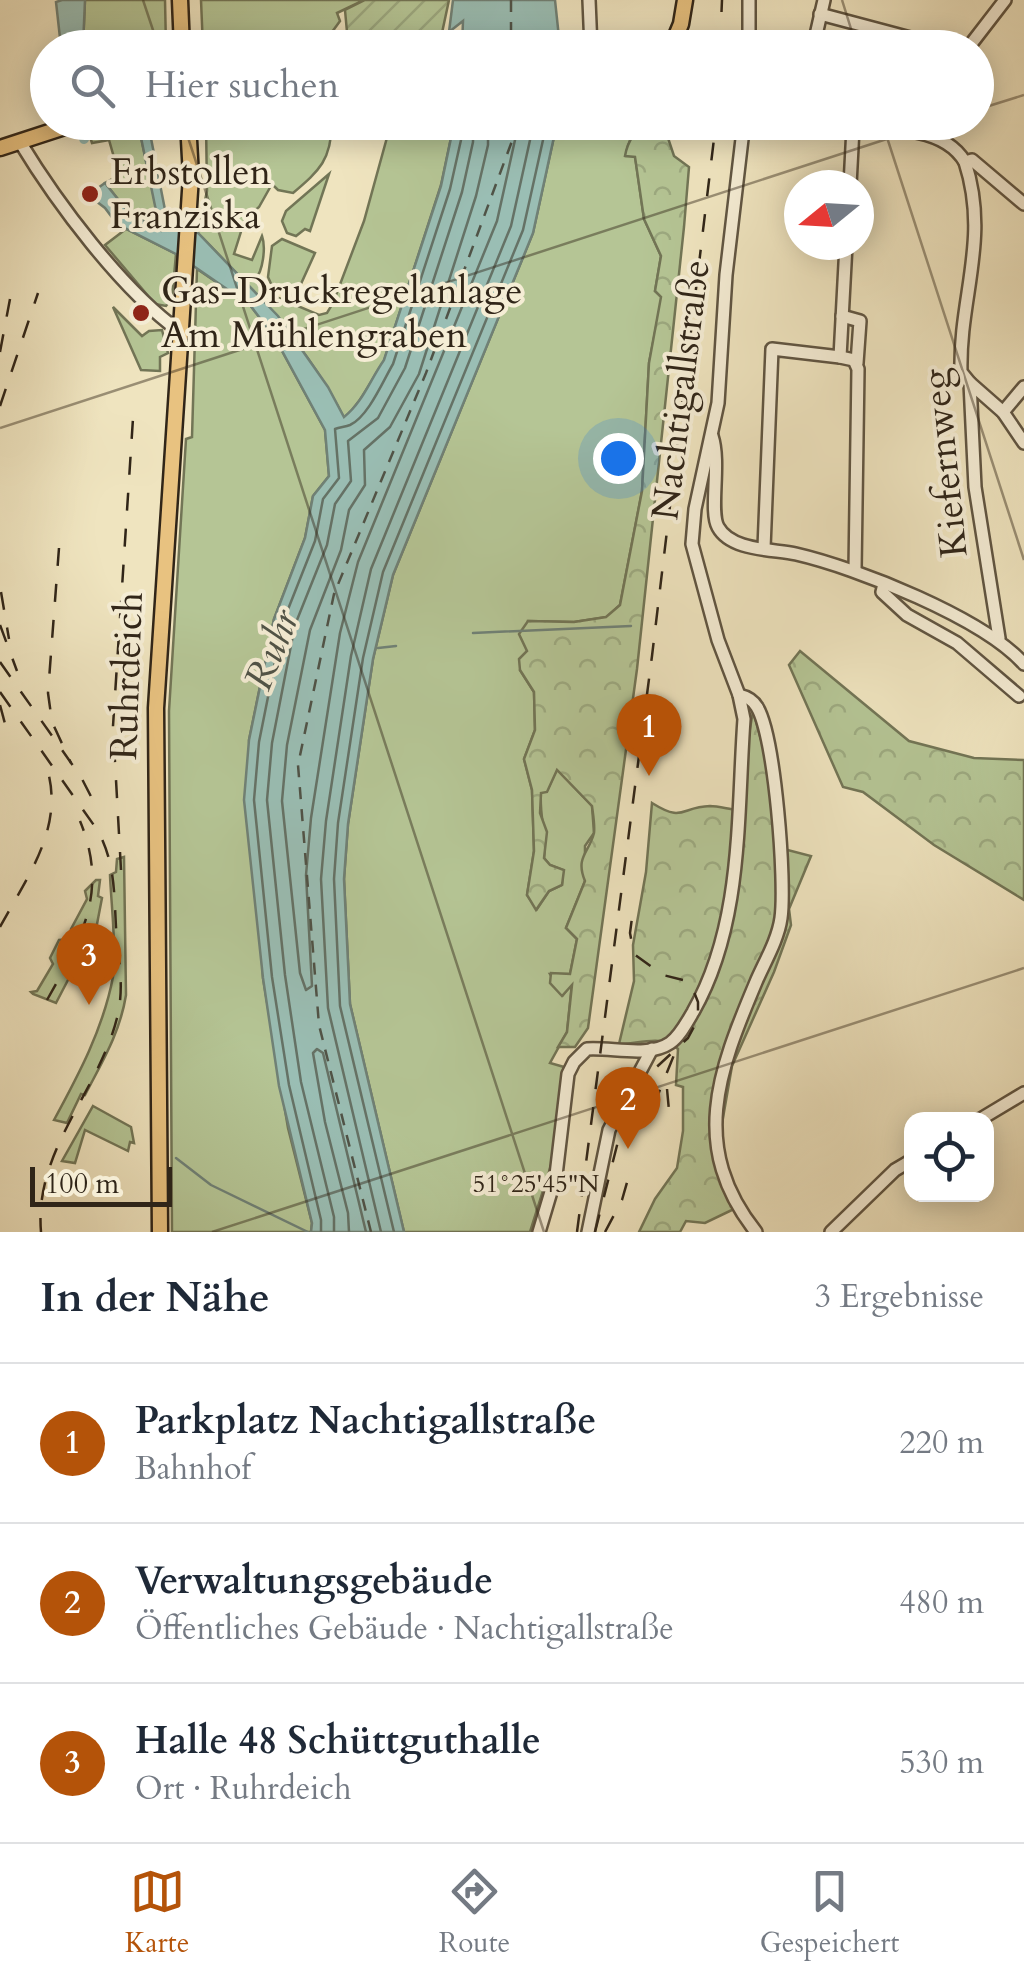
<!DOCTYPE html>
<html lang="de">
<head>
<meta charset="utf-8">
<style>
  :root { --surface:#fff; --page:#f2f2f3; --text:#1f2937; --muted:#747a83; --line:#e0e1e3; --accent:#b45309 }
  body { margin:0; font-family:Cardo,serif; background:var(--page); color:var(--text) }
  .controls { position:absolute; right:30px; bottom:30px; display:grid; overflow:hidden; border-radius:20px; box-shadow:0 5px 25px #0003 }
  .controls button { width:90px; height:90px; display:grid; place-items:center; padding:0; border:0; border-bottom:2px solid var(--line); background:var(--surface); color:var(--text); font:50px sans-serif }
  .compass { position:absolute; left:784px; top:170px; width:90px; height:90px; border-radius:50%; background:var(--surface); box-shadow:0 5px 25px #0003; rotate:252deg }
  .scale { position:absolute; left:30px; bottom:25px; width:142px; box-sizing:border-box; padding-left:10px; border:5px solid #302518; border-top:0; font-size:28px; line-height:35px; white-space:nowrap; color:#302518; -webkit-text-stroke:8px #f5edd5; paint-order:stroke }
  .you { position:absolute; left:618px; top:458px; width:35px; height:35px; margin:-25px; border:8px solid #fff; border-radius:50%; background:#1a73e8; box-shadow:0 0 0 15px #1a73e833 }
  .badge { display:grid; place-items:center; width:65px; height:65px; border-radius:50%; background:var(--accent); color:#fff; font-size:32px; font-weight:700 }
  .pin { position:absolute; translate:-50% -82px; filter:drop-shadow(0 2px 5px #0008) }
  .pin::after { content:''; position:absolute; top:52px; width:35px; height:30px; background:inherit; clip-path:polygon(0 0,100% 0,50% 100%) }
  .list { margin:0; padding:0; list-style:none }
  h2 { display:flex; justify-content:space-between; align-items:center; height:130px; margin:0; padding:0 40px; font-size:42px }
  h2 small { font-size:32px; font-weight:400; color:var(--muted) }
  .list li { display:grid; grid-template-columns:65px 1fr auto; gap:30px; align-items:center; box-sizing:border-box; height:160px; padding:0 40px; border-top:2px solid var(--line) }
  .list b { display:block; font-size:38px; white-space:nowrap }
  .list p { margin:0; font-size:32px; white-space:nowrap; color:var(--muted) }
  .list em { font-size:32px; font-style:normal; color:var(--muted) }
  .icon { flex:none; width:55px; height:55px; fill:none; stroke:currentColor; stroke-width:2; stroke-linecap:round; stroke-linejoin:round }
  .map { position:relative; flex:none; width:1024px; height:1232px; overflow:hidden }
  .search { position:absolute; background:var(--surface); box-shadow:0 5px 25px #0003; left:30px; right:30px; top:30px; height:110px; display:flex; align-items:center; gap:25px; box-sizing:border-box; padding:0 35px; border-radius:55px; color:var(--muted); font-size:38px }
  .sheet { height:610px; background:var(--surface) }
  nav { display:flex; justify-content:space-around; align-items:center; box-sizing:border-box; height:140px; border-top:2px solid var(--line); background:var(--surface); font-size:28px; color:var(--muted) }
  nav a { display:grid; justify-items:center; gap:5px }
  nav .on { color:var(--accent) }
  .map>svg:first-child { display:block }
  .grass { fill:#b5c595; stroke:#727556; stroke-width:2.5 }
  .forest { fill:url(#forest-crowns); stroke:#727556; stroke-width:2.5 }
  .garden { fill:url(#garden-furrows); stroke:#727556; stroke-width:2.5 }
  .water { fill:#9abeb4; stroke:#708176; stroke-width:2.5 }
  .lines { fill:none; stroke-linecap:round; stroke-linejoin:round }
  .shore { stroke:#657266; stroke-width:2.5 }
  .stream { stroke:#708176; stroke-width:2.5 }
  .canal { stroke:#9abeb4; stroke-width:10 }
  .ferry { stroke:#505347; stroke-width:2.5; stroke-dasharray:12 10; stroke-linecap:butt }
  .minor-casing { stroke:#605542; stroke-width:16 }
  .major-casing { stroke:#302518; stroke-width:19 }
  .minor { stroke:#f5edd5; stroke-width:11 }
  .major { stroke:#e8c280; stroke-width:14 }
  .rail { stroke:#302518; stroke-width:2.5; stroke-dasharray:18 18; stroke-linecap:butt }
  .ticks { fill:none; stroke:#302518; stroke-width:2.5; stroke-opacity:0.45 }
  .poi-dot { fill:#8f2418; stroke:#f5edd5; stroke-width:4 }
  .labels { text-anchor:middle; dominant-baseline:central; stroke-width:8; stroke-linejoin:round; paint-order:stroke }
  .poi-label { font-size:38px; fill:#302518; stroke:#f5edd5; text-anchor:start }
  .street-label { font-size:38px; fill:#302518; stroke:#f5edd5 }
  .water-label { font-size:40px; font-style:italic; fill:#505347; stroke:#f5edd5 }
  .ticks-label { font-size:25px; text-anchor:middle; fill:#302518; stroke:#f5edd5; stroke-width:8; stroke-linejoin:round; paint-order:stroke }
</style>
</head>
<body>
<div class="map">
<svg width="1024" height="1232" viewBox="0 0 1024 1232">
  <defs>
    <pattern id="forest-crowns" width="20" height="18" patternUnits="userSpaceOnUse" patternTransform="scale(2.5)"><rect width="20" height="18" fill="#b5c595"/><path d="M2 6a3 3 0 1 1 6 0M12 15a3 3 0 1 1 6 0" fill="none" stroke="#9ca980"/></pattern>
    <pattern id="garden-furrows" width="10" height="10" patternUnits="userSpaceOnUse" patternTransform="scale(2.5)"><rect width="10" height="10" fill="#b5c595"/><path d="M-1 1l2-2M0 10L10 0M9 11l2-2" fill="none" stroke="#9ca980"/></pattern>
  </defs>
  <rect width="100%" height="100%" fill="#efe4bf"/>
  <filter id="stains"><feTurbulence type="fractalNoise" baseFrequency=".002" numOctaves="4"/><feColorMatrix values="0 0 0 0 .2 0 0 0 0 .09 0 0 0 0 .02 0 0 0 .5 -.17"/></filter>
  <radialGradient id="worn" r=".72"><stop offset=".6" stop-color="#630" stop-opacity="0"/><stop offset="1" stop-color="#630" stop-opacity=".3"/></radialGradient>
  <g class="grass">
    <path d="M85,0h80l1,47 -83,-1z"/>
    <path d="M201,0h163l-27,13 3,8 -16,22 -46,5h-75z"/>
    <path d="M115,123h23l23,108 -32,-18 -24,-30 14,-8 -10,-35 -17,3 -4,-12z"/>
    <path d="M206,123h126c-1,37 -12,47 -39,70l-15,-3 -6,-6 -13,23 -14,12 -11,35 18,6 10,-24c4,11 1,36 -7,43l6,10 8,5 50,21 8,-2 6,-10 31,-82 27,-98h60v15l-10,47 -57,176c-14,20 -22,41 -40,57 -36,-72 -91,-128 -146,-185l9,-42z"/>
    <path d="M557,123h90c-12,4 -20,20 -21,33h9l9,63 17,37 -6,35 7,6 -13,66 -7,128 -22,114 -13,12 -33,5 -46,-1 -1,31 -7,18 14,22 1,38 -11,29 8,31 2,61 -7,44 10,14 12,-18 13,-6 1,-15 -13,-5 -6,-7c3,-26 -5,-41 -3,-66l6,-1 10,-22 35,37 2,27 -9,13v35l-19,47 11,11 -7,35h-20l13,21 9,-12 -5,49 -17,31 14,4 -10,89 -24,76h-126l-54,-228 -6,-125 4,-55 25,-165 20,-84 140,-342z"/>
    <path d="M329,174l-19,57 -5,-2 -9,7 -9,-3 -5,-12 4,-10z"/>
    <path d="M126,229l50,25 -4,44 -6,8 -11,-2 -50,-59z"/>
    <path d="M282,239l33,14 -20,44 -23,-11 -4,-9 4,-31z"/>
    <path d="M197,269l53,36 25,33 50,92 4,46 -16,20 -8,42 -31,81 -25,121 14,238 25,150 24,95 -1,9h-139l-3,-521 17,-272 6,-2z"/>
    <path d="M113,307l29,29 7,-5 13,-1 6,23 -8,4v14l-19,-1z"/>
    <path d="M124,857l2,138c-6,38 -24,67 -41,100l-4,-1 -14,29 -13,-3c25,-46 49,-91 59,-143 4,-24 -2,-75 -3,-102l6,-3 1,-13z"/>
    <path d="M96,880h4l-2,16 4,2 -5,26 -41,79 -23,-9 -2,-2 6,-1 16,-27 -3,-6 9,-18 13,-1 3,-6 -4,-4 16,-30 -2,-8z"/>
    <path d="M93,1106l38,21 3,16 -4,-1 -2,9 -43,-21 -10,33 -13,-2z"/>
  </g>
  <g class="forest">
    <path d="M648,122l15,1 11,33 15,11 -5,60 -47,442 -49,359 -13,19h-17l9,-15 5,-47 -10,11 -12,-13 1,-10 19,1 7,-35 -11,-11 19,-47c-10,-24 4,-28 9,-48 1,-8 -1,-19 -2,-27l-35,-36 -10,22 -6,1 -1,20 7,19 -3,26 6,7 14,5 -2,15 -13,6 -13,19 -9,-15 7,-44 -2,-61 -8,-31 11,-29 -1,-38 -14,-22 -1,-11 8,-8 -8,-17 9,-13 46,1 32,-5 14,-12 22,-114 7,-128 12,-66 -6,-6 6,-35 -17,-37 -9,-62 -10,-1c2,-13 11,-29 23,-34z"/>
    <path d="M800,651l109,90 65,17 50,2v140l-90,-55 -71,-53 -20,-5 -54,-122z"/>
    <path d="M753,711l16,58 7,78 35,9 -22,53 2,16 -17,47 -42,94 -16,92 18,51 -29,14 -19,-2 -6,11h-41l16,-33 22,-31 6,-37v-44l-7,-2 2,-36c-15,-15 -40,-5 -59,-5l15,-63 -1,-36 13,-73 6,-69c32,20 28,4 58,3 8,0 18,3 26,4z"/>
  </g>
  <path class="garden" d="M365,0h84l-10,47 -91,-4 -3,-33z"/>
  <g class="water">
    <path d="M62,0h23l-2,46 23,1h-45l-5,-45z"/>
    <path d="M453,0h102l5,47h-98l1,-26 -14,11z"/>
    <path d="M138,123h10l20,102 30,8 80,83 50,71 16,30c19,-15 26,-37 40,-57l57,-174 10,-48v-15h106l-24,110 -140,342 -20,84 -25,165 -4,55 6,125 54,228h-93l1,-9 -33,-137 -16,-108 -19,-178 5,-60 25,-121 31,-81 8,-42 16,-20 -4,-46 -50,-92 -25,-33 -74,-51 -59,-30 -12,-16 -17,-13 17,-12 24,30 31,17z"/>
  </g>
  <g class="lines">
    <g class="shore">
      <path d="M488,122v23l-12,51 -57,178 -29,53 -26,23 1,35 -16,25 -8,40 -31,80 -23,115 -5,56 18,172 6,17 6,-4 -6,-111 5,-57 29,-185 18,-71 139,-341 22,-99"/>
      <path d="M321,1232v-12l-32,-135 -17,-108 -18,-177 5,-58 24,-120 32,-81 8,-42 16,-21 -4,-49c5,-2 10,-2 15,-4 18,-8 33,-44 43,-61l57,-175 11,-49v-18"/>
      <path d="M334,1232v-15l-33,-135 -16,-107 -18,-175 5,-57 23,-118 32,-80 8,-41 16,-23 -3,-40 30,-23 27,-50 57,-176 11,-50v-20"/>
      <path d="M349,1232l-1,-19 -23,-91 -12,-69 4,-4 6,4 43,179"/>
      <path d="M381,1232l-53,-224 -7,-129 5,-58 25,-165 20,-87 140,-343 23,-104"/>
      <path d="M394,1232l-54,-226 -6,-127 4,-56 25,-165 20,-86 140,-342 24,-108"/>
    </g>
    <g class="stream">
      <path d="M473,633l158,-7"/>
      <path d="M378,648l18,-2"/>
      <path d="M176,1158l35,27 97,47"/>
    </g>
    <path class="canal" d="M83,131l1,8"/>
    <g class="ferry">
      <path d="M511,0v48"/>
      <path d="M371,1232l-52,-207 -21,-260 36,-171 92,-221 86,-232v-19"/>
    </g>
    <defs>
      <g id="minor">
        <path d="M589,0l2,48"/>
        <path d="M820,14l128,34"/>
        <path d="M749,48v-48"/>
        <path d="M813,48l11,-48"/>
        <path d="M968,48l37,-48"/>
        <path d="M795,122c13,2 26,5 39,6 40,2 107,-7 131,34l7,-2 52,44"/>
        <path d="M20,142c37,61 101,147 159,189"/>
        <path d="M965,162c25,77 -6,135 -4,210l9,11 5,104 24,151"/>
        <path d="M850,185l3,-57"/>
        <path d="M846,245l-6,112 14,3 4,9 -3,201"/>
        <path d="M842,316l18,5 -3,42"/>
        <path d="M970,383l33,29 21,31"/>
        <path d="M1003,412l21,-25"/>
        <path d="M712,436c9,27 -3,75 6,91 13,24 55,22 78,27 61,14 187,64 228,110"/>
        <path d="M764,548l8,-199 68,8"/>
        <path d="M884,584l-2,8 25,23 50,28 62,53"/>
        <path d="M739,695c9,2 14,5 18,12 18,29 29,176 24,211 -3,22 -17,45 -25,64 -38,90 -67,165 0,250"/>
        <path d="M979,1120l45,-27"/>
        <path d="M539,1232l17,-57 12,-101 6,-12 13,-13c25,-2 61,9 83,-6 10,-7 17,-21 23,-31 50,-88 44,-195 51,-293l-5,-24 -21,-55 -26,-96 3,-35 23,-106 8,-128 18,-153"/>
        <path d="M588,1232l21,-102 43,-81"/>
        <path d="M831,1232l64,-62 17,-10"/>
      </g>
      <g id="major">
        <path d="M180,0l2,48"/>
        <path d="M671,48l10,-24 4,-24"/>
        <path d="M0,148l80,-26"/>
        <path d="M160,1232l-4,-524 35,-532 -3,-54"/>
      </g>
    </defs>
    <use href="#minor" class="minor-casing"/>
    <use href="#major" class="major-casing"/>
    <use href="#minor" class="minor"/>
    <use href="#major" class="major"/>
    <g class="rail">
      <path d="M720,48l2,-48"/>
      <path d="M0,352l13,-69"/>
      <path d="M0,406l38,-113"/>
      <path d="M59,548l-11,145 4,29 19,41"/>
      <path d="M1,592l8,47"/>
      <path d="M0,625l17,46"/>
      <path d="M0,662l81,115 18,35"/>
      <path d="M0,692l98,139c17,32 16,61 18,96 2,31 9,60 1,91 -19,75 -83,132 -76,214"/>
      <path d="M0,705l8,30"/>
      <path d="M121,870l-8,-144 21,-323"/>
      <path d="M0,927c28,-52 66,-101 46,-162"/>
      <path d="M47,1000c35,-62 62,-109 33,-179"/>
      <path d="M667,1089l3,32"/>
      <path d="M627,1130l24,-18 23,-57"/>
      <path d="M577,1232l75,-576 64,-534"/>
      <path d="M595,1232l32,-126 21,-31 40,-37 10,-19v-17l-6,-15 -9,-7 -20,-5 -29,-21 -4,-21 3,-23"/>
      <path d="M605,1232l17,-32 8,-28"/>
    </g>
  </g>
  <path class="ticks" d="M143,0l16,48M842,0l15,48M976,110l48,-15M183,122l361,1110M882,122l142,438M0,428l939,-306M212,1232l812,-264"/>
  <g class="poi-dot">
    <circle cx="90" cy="194" r="10"/>
    <circle cx="141" cy="313" r="10"/>
  </g>
  <g class="labels">
    <g class="poi-label">
      <text x="110" y="172">Erbstollen<tspan x="110" dy="44">Franziska</tspan></text>
      <text x="161" y="291">Gas-Druckregelanlage<tspan x="161" dy="44">Am Mühlengraben</tspan></text>
    </g>
    <g class="street-label">
      <text transform="translate(681 390) rotate(-83)">Nachtigallstraße</text>
      <text transform="translate(945 463) rotate(-96)">Kiefernweg</text>
      <text transform="translate(127 676) rotate(-88)">Ruhrdeich</text>
    </g>
    <g class="water-label">
      <text transform="translate(272 650) rotate(-68)">Ruhr</text>
    </g>
  </g>
  <g class="ticks-label">
    <text x="536" y="1192">51°25'45"N</text>
  </g>
  <rect width="100%" height="100%" filter="url(#stains)"/>
  <rect width="100%" height="100%" fill="url(#worn)"/>
</svg>
<div class="controls">
<button><svg class="icon" aria-label="locate" viewBox="0 0 24 24"><circle cx="12" cy="12" r="6"/><path d="M12 2v4M12 18v4M2 12h4M18 12h4"/></svg></button>
</div>
<svg class="compass" viewBox="-18 -18 36 36"><path d="M0-13l5 13h-10z" fill="#e53935"/><path d="M0 13l5-13h-10z" fill="#747a83"/></svg>
<div class="scale">100 m</div>
<div class="you"></div>
<div class="pin badge" style="left:649px;top:776px">1</div>
<div class="pin badge" style="left:628px;top:1149px">2</div>
<div class="pin badge" style="left:89px;top:1005px">3</div>
<div class="search"><svg class="icon" aria-label="search" viewBox="0 0 24 24"><circle cx="10" cy="10" r="6"/><path d="M15 15l6 6"/></svg>Hier suchen</div>
</div>
<section class="sheet">
<h2>In der Nähe<small>3 Ergebnisse</small></h2>
<ul class="list">
<li><span class="badge">1</span><div><b>Parkplatz Nachtigallstraße</b><p>Bahnhof</p></div><em>220 m</em></li>
<li><span class="badge">2</span><div><b>Verwaltungsgebäude</b><p>Öffentliches Gebäude · Nachtigallstraße</p></div><em>480 m</em></li>
<li><span class="badge">3</span><div><b>Halle 48 Schüttguthalle</b><p>Ort · Ruhrdeich</p></div><em>530 m</em></li>
</ul>
</section>
<nav>
<a class="on"><svg class="icon" aria-label="map" viewBox="0 0 24 24"><path d="M3 6l6-2 6 2 6-2v14l-6 2-6-2-6 2zM9 4v14M15 6v14"/></svg>Karte</a>
<a><svg class="icon" aria-label="directions" viewBox="0 0 24 24"><path d="M12 3l9 9-9 9-9-9zM9 14v-3h6M13 9l2 2-2 2"/></svg>Route</a>
<a><svg class="icon" aria-label="saved" viewBox="0 0 24 24"><path d="M7 4h10v16l-5-4-5 4z"/></svg>Gespeichert</a>
</nav>
</body>
</html>
